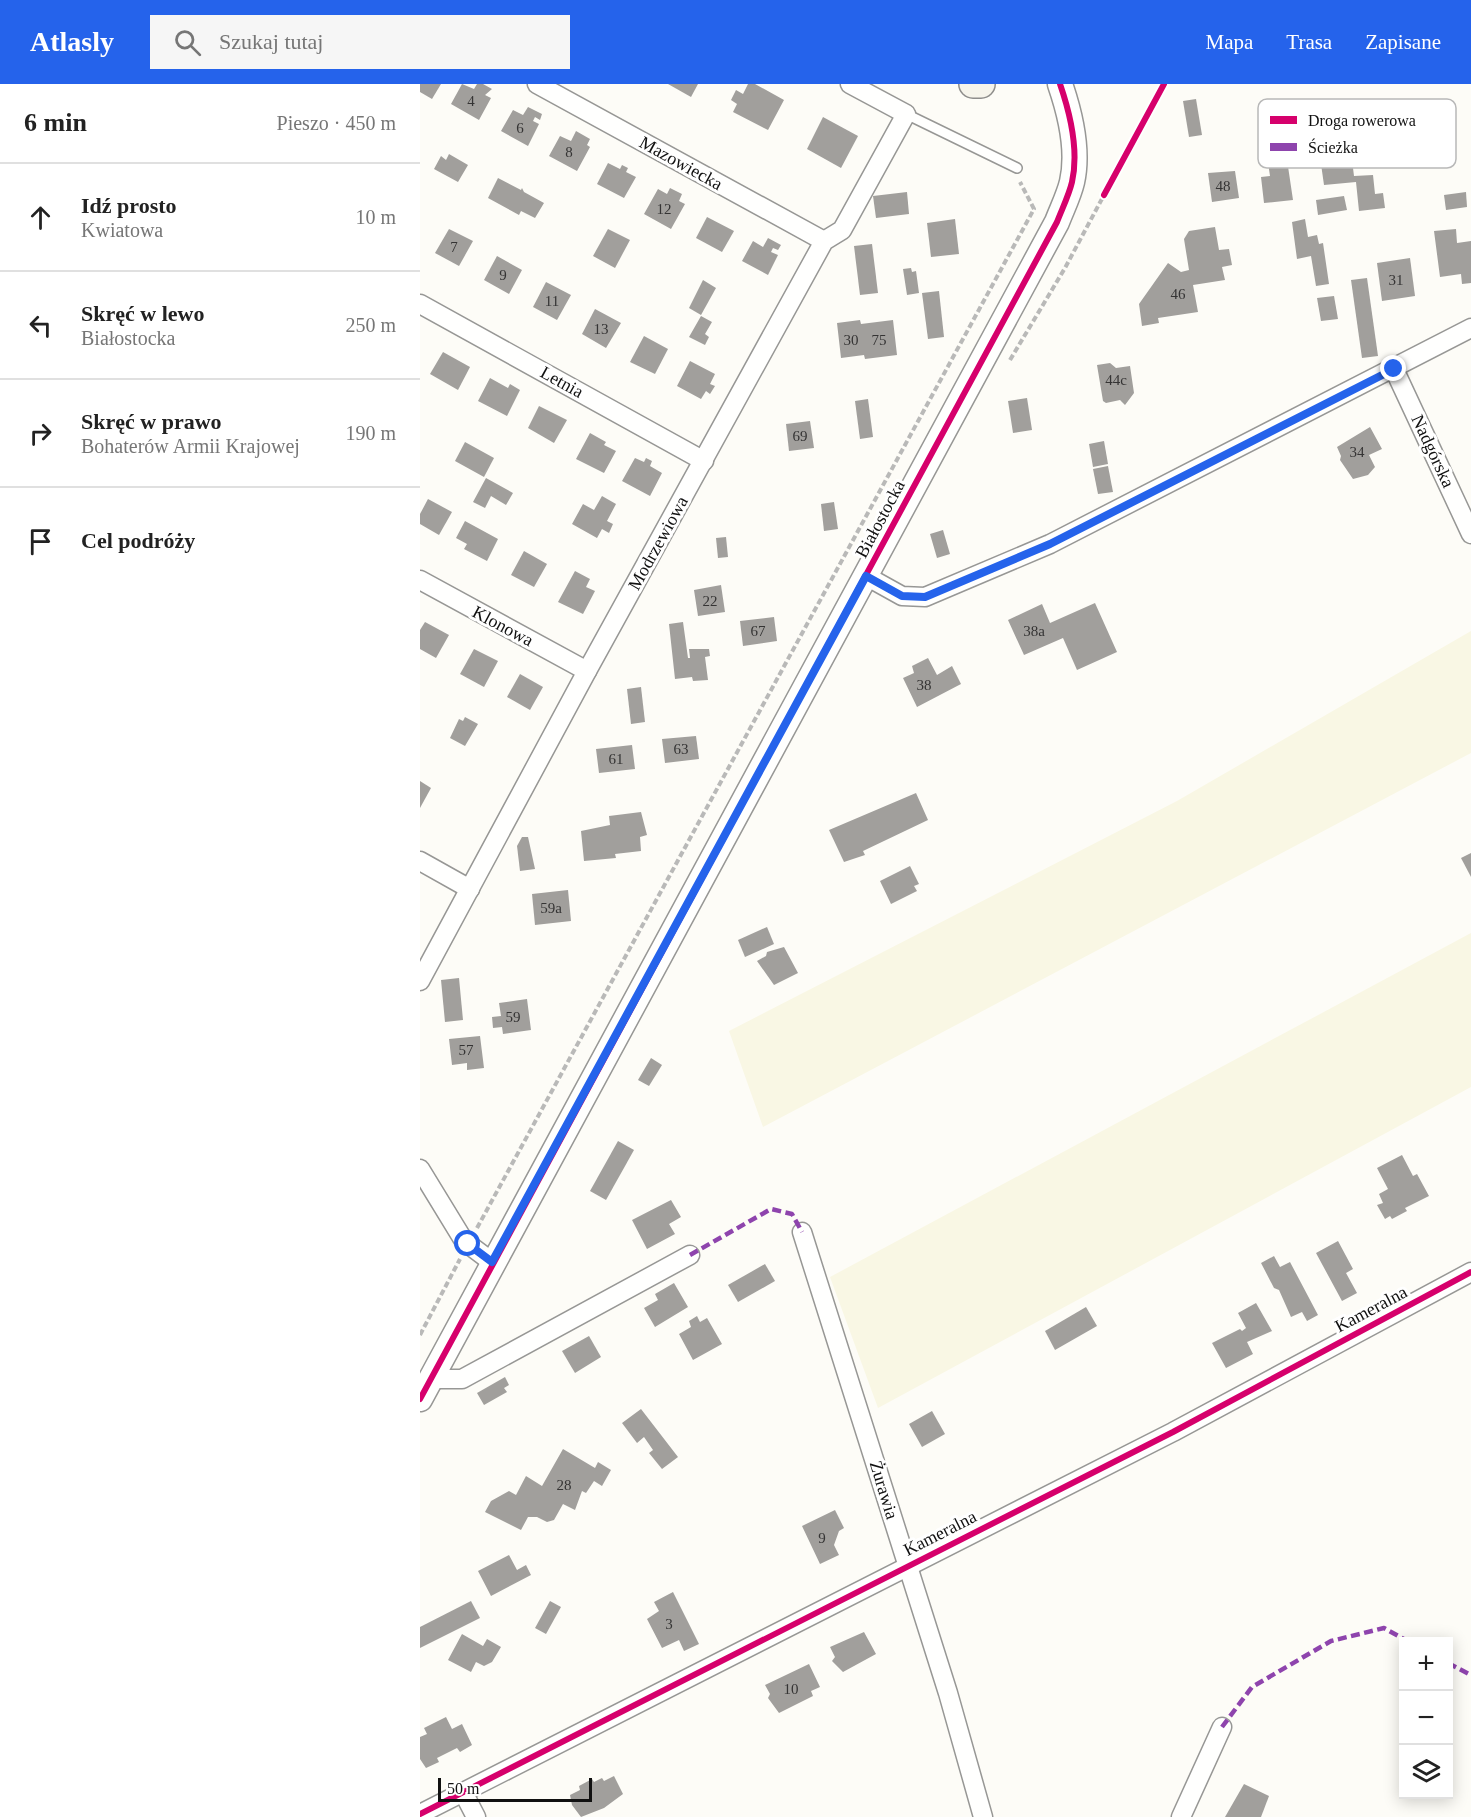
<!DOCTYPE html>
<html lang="pl">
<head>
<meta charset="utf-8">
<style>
  :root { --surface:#fff; --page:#f6f6f6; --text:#222; --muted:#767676; --line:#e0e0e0; --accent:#2563eb }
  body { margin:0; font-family:"Times New Roman",serif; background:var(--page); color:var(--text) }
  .controls { position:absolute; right:18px; bottom:18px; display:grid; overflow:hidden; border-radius:0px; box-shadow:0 3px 15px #0003 }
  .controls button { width:54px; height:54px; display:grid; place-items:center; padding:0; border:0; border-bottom:2px solid var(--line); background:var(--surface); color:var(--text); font:30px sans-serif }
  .scale { position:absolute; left:18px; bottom:15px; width:154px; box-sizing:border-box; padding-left:6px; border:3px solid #111; border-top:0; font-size:16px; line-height:21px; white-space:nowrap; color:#111; -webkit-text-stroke:4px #fff; paint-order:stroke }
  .stop { position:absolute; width:18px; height:18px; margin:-14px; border:4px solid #2563eb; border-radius:50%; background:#fff }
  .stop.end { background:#2563eb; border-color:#fff; box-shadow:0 2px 6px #0008 }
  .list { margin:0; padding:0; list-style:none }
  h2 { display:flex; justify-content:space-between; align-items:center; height:78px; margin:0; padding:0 24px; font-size:26px }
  h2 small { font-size:20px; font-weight:400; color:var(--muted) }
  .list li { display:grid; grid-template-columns:39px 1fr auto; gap:18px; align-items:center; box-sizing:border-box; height:108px; padding:0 24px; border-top:2px solid var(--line) }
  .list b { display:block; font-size:22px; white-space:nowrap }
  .list p { margin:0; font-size:20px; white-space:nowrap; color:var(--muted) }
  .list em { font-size:20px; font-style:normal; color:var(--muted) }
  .icon { flex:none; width:33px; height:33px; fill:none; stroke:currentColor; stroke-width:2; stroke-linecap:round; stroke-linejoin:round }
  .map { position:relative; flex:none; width:1051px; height:1733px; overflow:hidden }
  header { display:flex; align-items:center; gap:36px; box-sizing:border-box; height:84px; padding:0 30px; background:var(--accent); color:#fff }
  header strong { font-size:28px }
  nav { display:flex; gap:33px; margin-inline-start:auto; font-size:21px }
  .search { width:420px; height:54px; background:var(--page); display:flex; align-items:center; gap:15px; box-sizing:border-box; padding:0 21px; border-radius:0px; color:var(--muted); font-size:22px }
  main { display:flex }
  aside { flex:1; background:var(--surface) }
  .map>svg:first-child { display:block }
  .farmland { fill:#f9f7e4 }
  .building { fill:#a19f9c }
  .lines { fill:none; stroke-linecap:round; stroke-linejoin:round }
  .service-casing { stroke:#979795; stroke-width:12 }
  .minor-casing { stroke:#979795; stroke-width:21 }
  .tertiary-casing { stroke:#979795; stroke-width:27 }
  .secondary-casing { stroke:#8e8d8b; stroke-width:30 }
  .path { stroke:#b9b9b8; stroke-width:4; stroke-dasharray:6 3; stroke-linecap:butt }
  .service { stroke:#fffffe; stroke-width:9 }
  .minor { stroke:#fffffe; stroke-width:18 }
  .tertiary { stroke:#fffffe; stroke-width:24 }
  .secondary { stroke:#f6f4eb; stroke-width:27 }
  .quiet { stroke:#8e44ad; stroke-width:4.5; stroke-dasharray:9 4.5; stroke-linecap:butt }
  .cycleway-casing { stroke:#fff; stroke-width:10 }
  .cycleway { stroke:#d6006c; stroke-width:6 }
  .route { stroke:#2563eb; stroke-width:8 }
  .labels { text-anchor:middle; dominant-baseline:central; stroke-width:6; stroke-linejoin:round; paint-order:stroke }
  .number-label { font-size:15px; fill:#353434 }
  .street-label { font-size:18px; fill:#111; stroke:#fff }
  .key { fill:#fff; stroke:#b8b8b8; stroke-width:1.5 }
  .key-label { font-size:16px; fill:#111 }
</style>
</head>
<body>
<header>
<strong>Atlasly</strong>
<div class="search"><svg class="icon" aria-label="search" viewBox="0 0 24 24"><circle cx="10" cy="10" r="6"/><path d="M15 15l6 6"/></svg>Szukaj tutaj</div>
<nav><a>Mapa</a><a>Trasa</a><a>Zapisane</a></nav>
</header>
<main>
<aside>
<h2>6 min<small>Pieszo · 450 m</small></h2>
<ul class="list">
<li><svg class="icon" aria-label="ahead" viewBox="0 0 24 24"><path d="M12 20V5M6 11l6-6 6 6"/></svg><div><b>Idź prosto</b><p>Kwiatowa</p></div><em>10 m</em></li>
<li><svg class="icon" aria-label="left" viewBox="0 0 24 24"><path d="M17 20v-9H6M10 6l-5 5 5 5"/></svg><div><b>Skręć w lewo</b><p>Białostocka</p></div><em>250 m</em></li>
<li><svg class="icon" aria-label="right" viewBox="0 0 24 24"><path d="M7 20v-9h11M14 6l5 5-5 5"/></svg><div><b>Skręć w prawo</b><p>Bohaterów Armii Krajowej</p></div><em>190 m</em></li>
<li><svg class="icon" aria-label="arrive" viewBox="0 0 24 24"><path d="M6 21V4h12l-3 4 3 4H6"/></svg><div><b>Cel podróży</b></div></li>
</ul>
</aside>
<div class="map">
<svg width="1051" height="1733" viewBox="0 0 1051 1733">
  <rect width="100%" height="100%" fill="#fdfcf7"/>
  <g class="farmland">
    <path d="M1051,547v122l-708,374 -34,-96 448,-230z"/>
    <path d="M1051,849v154l-593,321 -48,-131z"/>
  </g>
  <g class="building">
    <path d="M0,0h21l-9,15 -12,-7z"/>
    <path d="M42,0l12,5 3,-5h6l9,5 -7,6 6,3 -12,22 -28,-16z"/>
    <path d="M248,0h30l-7,13z"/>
    <path d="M328,0h7l29,16 -16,30 -35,-18 4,-8 -6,-4 5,-10 7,4z"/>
    <path d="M776,15l6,36 -13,2 -6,-36z"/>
    <path d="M108,23l14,7 -2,6 -5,-3 -2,4 6,3 -11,22 -27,-15 12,-21 10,5z"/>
    <path d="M403,33l35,19 -17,32 -34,-19z"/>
    <path d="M156,47l14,8 -3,6 3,2 -13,24 -28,-15 11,-20 11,5z"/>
    <path d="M866,69l7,47 -29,3 -3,-26 9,-1 -3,-20z"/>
    <path d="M29,70l19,11 -10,17 -24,-13 7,-13 5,4z"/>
    <path d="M932,76l2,16 19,-1 2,19 8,-1 2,15 -26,3 -3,-29 -32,3 -3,-21z"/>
    <path d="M188,79l12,6 2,-4 6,3 -2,4 10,5 -12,21 -27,-14z"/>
    <path d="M815,87l4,27 -27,4 -4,-29z"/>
    <path d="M78,94l23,12 1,-2 2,4 20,11 -9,15 -14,-7 -2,4 -31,-17z"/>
    <path d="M250,104l12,6 -3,7 6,3 -14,25 -27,-15 14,-25 9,5z"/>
    <path d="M487,108l2,22 -33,4 -3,-22z"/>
    <path d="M1046,108l1,15 -21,3 -2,-15z"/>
    <path d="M924,112l3,14 -29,5 -2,-15z"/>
    <path d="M287,133l27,14 -12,21 -26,-14z"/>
    <path d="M535,135l4,35 -28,3 -4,-34z"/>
    <path d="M885,135l3,18 9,-2 2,9 4,-1 6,41 -13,2 -5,-30 -14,3 -5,-37z"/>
    <path d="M795,143l4,23 10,-1 3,16 -10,2 3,13 -32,5 5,27 -40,6 1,5 -17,3 -3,-22 29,-41 13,9 8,-2 -5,-31 5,-8z"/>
    <path d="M29,145l24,12 -14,25 -24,-13z"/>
    <path d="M188,145l22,11 -15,28 -22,-12z"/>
    <path d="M1036,145l1,14 14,-2v42l-9,1 -1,-10 -21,3 -6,-46z"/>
    <path d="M348,154l13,7 -3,5 -5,-2 -2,4 7,3 -10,20 -26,-14 11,-20 10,6z"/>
    <path d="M452,160l6,49 -18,2 -6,-49z"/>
    <path d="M77,172l25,14 -13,24 -25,-14z"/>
    <path d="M990,174l5,38 -33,5 -5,-38z"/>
    <path d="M491,184l1,4 4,-1 3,22 -12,2 -4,-26z"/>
    <path d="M947,194l11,78 -16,2 -11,-78z"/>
    <path d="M283,196l13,8 -15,27 -12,-7z"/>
    <path d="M126,198l25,13 -14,25 -24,-13z"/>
    <path d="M519,207l5,46 -16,2 -6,-46z"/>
    <path d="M914,212l4,23 -17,2 -4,-23z"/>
    <path d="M175,225l26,14 -15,25 -24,-14z"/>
    <path d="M281,232l11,6 -7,12 4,3 -4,8 -16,-8z"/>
    <path d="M440,236l1,4 32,-4 4,35 -32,4 -1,-4 -23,3 -4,-35z"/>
    <path d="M224,252l24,13 -13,25 -25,-12z"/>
    <path d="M23,268l27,15 -12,23 -28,-16z"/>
    <path d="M270,277l25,13 -5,10 5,2 -5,8 -4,-3 -5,8 -24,-13z"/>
    <path d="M690,279l6,5 14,-2 4,27 -9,12 -5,-5 -14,3 -3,-2 -6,-36z"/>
    <path d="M70,294l18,10 2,-4 10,6 -13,26 -29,-15z"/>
    <path d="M607,314l5,32 -19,3 -5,-32z"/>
    <path d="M448,315l5,38 -13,2 -5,-38z"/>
    <path d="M119,322l28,14 -13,23 -26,-15z"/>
    <path d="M390,337l4,27 -25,3 -3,-27z"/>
    <path d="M950,343l12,22 -13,6 6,12 -7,8 -15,4 -13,-19 1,-4 -4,-9z"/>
    <path d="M170,349l16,9 -2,3 12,6 -12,22 -28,-14z"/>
    <path d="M684,357l4,23 -15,3 -4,-23z"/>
    <path d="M45,358l29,16 -10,19 -29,-16z"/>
    <path d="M215,374l9,4 2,-4 6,3 -2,5 12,7 -12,23 -28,-15z"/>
    <path d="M688,382l5,26 -15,2 -5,-25z"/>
    <path d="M66,394l27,15 -7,12 -15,-9 -6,12 -12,-6z"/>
    <path d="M182,412l14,8 -9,17 6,3 -4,9 -7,-4 -5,9 -25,-14 11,-20 11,6z"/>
    <path d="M8,415l24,13 -13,23 -19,-11v-10z"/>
    <path d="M414,418l4,27 -14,2 -3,-27z"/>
    <path d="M45,437l33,18 -11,22 -23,-12 3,-5 -11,-6z"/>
    <path d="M523,446l7,24 -13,4 -7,-24z"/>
    <path d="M306,453l2,20 -10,1 -2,-20z"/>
    <path d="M104,467l23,13 -13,23 -23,-12z"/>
    <path d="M155,487l15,8 -4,8 9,4 -12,23 -25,-12z"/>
    <path d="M301,501l4,27 -27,4 -4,-26z"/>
    <path d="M675,519l22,49 -40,18 -14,-32 -39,17 -16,-35 34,-16 8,19z"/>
    <path d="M354,533l3,24 -34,5 -3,-25z"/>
    <path d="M5,538l24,13 -13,23 -16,-9v-19z"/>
    <path d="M263,538l5,36h2l-1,-9h20l1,7 -5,1 3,23 -15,1 -1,-4 -17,2 -6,-55z"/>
    <path d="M54,565l24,12 -14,26 -24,-13z"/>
    <path d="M508,574l9,17 15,-9 9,18 -44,23 -14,-29 11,-5 -2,-7z"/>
    <path d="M100,590l23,13 -13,23 -23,-13z"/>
    <path d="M221,603l4,35 -14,2 -4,-35z"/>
    <path d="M45,633l13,7 -13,22 -15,-8 9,-19 4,2z"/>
    <path d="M276,652l3,23 -34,4 -3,-24z"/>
    <path d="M212,661l3,24 -36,4 -3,-24z"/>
    <path d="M0,697l11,7 -11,20z"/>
    <path d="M496,709l12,27 -65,31 2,4 -21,7 -15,-32z"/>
    <path d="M221,728l6,23 -7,2 1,14 -26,3 1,4 -32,3 -3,-30 29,-6 -1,-9z"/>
    <path d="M102,753h6l7,32 -15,2 -3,-25z"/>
    <path d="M1051,769v24l-10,-19z"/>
    <path d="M490,782l9,18 -5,2 3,5 -26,13 -11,-23z"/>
    <path d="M148,806l3,31 -36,4 -3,-31z"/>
    <path d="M347,843l7,17 -29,13 -7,-17z"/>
    <path d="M364,863l14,26 -24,12 -17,-24 9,-5 1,-4z"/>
    <path d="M39,894l4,42 -18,2 -4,-42z"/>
    <path d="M107,915l4,31 -28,4 -1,-7 -9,1 -1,-11 9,-1 -2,-13z"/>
    <path d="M60,952l4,32 -17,2v-7l-15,2 -3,-26z"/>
    <path d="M231,974l11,7 -13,21 -11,-6z"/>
    <path d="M198,1057l16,9 -28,50 -16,-9z"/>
    <path d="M982,1071l11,21 4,-2 12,22 -24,12 2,3 -15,8 -2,-3 -5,3 -8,-14 6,-2 -4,-9 9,-5 -11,-21z"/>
    <path d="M251,1116l10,17 -12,7 6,10 -28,15 -15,-29z"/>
    <path d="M918,1157l15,28 -7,4 11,20 -15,8 -26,-48z"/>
    <path d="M854,1172l6,11 10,-5 28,53 -11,6 -5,-9 -11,5 -12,-27 -5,-2 -13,-25z"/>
    <path d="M345,1180l10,17 -37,21 -10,-17z"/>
    <path d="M254,1199l14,24 -33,20 -11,-19 14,-8 -3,-6z"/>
    <path d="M836,1219l16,28 -25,11 6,12 -27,14 -14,-25 28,-14 2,2 4,-3 -8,-15z"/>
    <path d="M666,1223l11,19 -42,24 -10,-19z"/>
    <path d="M277,1232l3,6 7,-4 15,26 -29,16 -14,-26 12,-7 -2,-6z"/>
    <path d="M169,1252l12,21 -26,16 -13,-22z"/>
    <path d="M85,1293l4,8 -5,3 3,4 -23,13 -7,-12z"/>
    <path d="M221,1325l37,48 -16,12 -13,-16 4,-3 -9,-13 -7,6 -15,-20z"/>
    <path d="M512,1327l13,23 -23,13 -13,-23z"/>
    <path d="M143,1365l32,19 3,-6 13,8 -9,16 -8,-5 -8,12 -4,-2 -7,19 -12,-6 -9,16 -7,2 -10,-5h-9l-7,13 -36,-18 6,-11 18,-10 7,4 10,-19 16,10z"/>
    <path d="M415,1426l9,18 -5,3 -5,14 5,10 -19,9 -18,-38z"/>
    <path d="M89,1471l8,15 9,-5 5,10 -40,21 -13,-25z"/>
    <path d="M253,1508l26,52 -15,7 -5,-11 -17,8 -15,-29 12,-8 -5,-9z"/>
    <path d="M51,1517l9,17 -60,30v-21z"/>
    <path d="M130,1517l11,6 -15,27 -11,-6z"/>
    <path d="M444,1548l12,22 -33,18 -11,-11 3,-4 -5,-10z"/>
    <path d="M42,1550l21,12 4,-7 14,8 -9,15 -8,4 -8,-4 -5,10 -23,-12z"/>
    <path d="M389,1580l11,23 -9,4 2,5 -34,17 -11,-15 2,-4 -5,-9z"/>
    <path d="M26,1633l6,12 10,-5 10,21 -12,7 -3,-4 -20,10 2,4 -13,6 -6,-9v-22l7,-3 -3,-6z"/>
    <path d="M194,1692l9,18 -19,14 -23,9 -9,-12 -2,-10 10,-5 -1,-4 13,-7 2,3 8,-4 2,3z"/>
    <path d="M824,1700l25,12 -8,21h-36z"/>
  </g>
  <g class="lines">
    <defs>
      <path id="service" d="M486,30l111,54"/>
      <g id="minor">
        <path d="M117,0l287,157"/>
        <path d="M0,220l284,157"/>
        <path d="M974,285l77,165"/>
        <path d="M446,492l36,20 23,1 125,-53 421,-216"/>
        <path d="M0,496l167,91"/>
        <path d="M0,777l50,28"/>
        <path d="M0,897l167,-310 237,-430 18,-11 64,-116 -56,-30"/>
        <path d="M0,1085l44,72 28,21"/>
        <path d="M382,1148l146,461 35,124"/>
        <path d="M11,1295h31l228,-124"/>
        <path d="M43,1708l13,25"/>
        <path d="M0,1730l753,-382 298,-160"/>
        <path d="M761,1733l41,-90"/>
      </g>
      <path id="tertiary" d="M0,1315l637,-1177c5,-13 12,-27 15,-40 7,-31 -2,-69 -12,-98"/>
      <path id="secondary" d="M553,0h8"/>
    </defs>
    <use href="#service" class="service-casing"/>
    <use href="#minor" class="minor-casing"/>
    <use href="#tertiary" class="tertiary-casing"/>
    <use href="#secondary" class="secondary-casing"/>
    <g class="path">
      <path d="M590,276l55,-92 39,-73"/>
      <path d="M57,1144l557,-1019 -14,-27"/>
      <path d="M0,1251l40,-76"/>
    </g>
    <use href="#service" class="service"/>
    <use href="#minor" class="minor"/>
    <use href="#tertiary" class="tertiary"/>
    <use href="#secondary" class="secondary"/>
    <g class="quiet">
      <path d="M270,1171l81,-46 21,5 10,18"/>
      <path d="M1028,1579l23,12"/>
      <path d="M802,1643l30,-40 79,-46 53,-13 25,14"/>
    </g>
    <defs>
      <g id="cycleway">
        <path d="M684,111l60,-111"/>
        <path d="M0,1315l637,-1177c5,-13 12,-27 15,-40 7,-31 -2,-69 -12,-98"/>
        <path d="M0,1730l753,-382 298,-160"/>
      </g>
    </defs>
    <use href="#cycleway" class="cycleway-casing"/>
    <use href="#cycleway" class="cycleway"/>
  </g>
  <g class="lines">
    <path class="route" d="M48,1160l24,18 374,-686 36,20 23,1 125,-53 344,-175"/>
  </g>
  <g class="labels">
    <g class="number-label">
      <text x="51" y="17">4</text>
      <text x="100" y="44">6</text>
      <text x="149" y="68">8</text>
      <text x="803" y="102">48</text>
      <text x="244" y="125">12</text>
      <text x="34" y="163">7</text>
      <text x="83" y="191">9</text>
      <text x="976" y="196">31</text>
      <text x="758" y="210">46</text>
      <text x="132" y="217">11</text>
      <text x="181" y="245">13</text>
      <text x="431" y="256">30</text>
      <text x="459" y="256">75</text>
      <text x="696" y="296">44c</text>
      <text x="380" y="352">69</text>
      <text x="937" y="368">34</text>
      <text x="290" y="517">22</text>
      <text x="338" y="547">67</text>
      <text x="614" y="547">38a</text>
      <text x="504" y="601">38</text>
      <text x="261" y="665">63</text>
      <text x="196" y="675">61</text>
      <text x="131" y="824">59a</text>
      <text x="93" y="933">59</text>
      <text x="46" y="966">57</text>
      <text x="144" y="1401">28</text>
      <text x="402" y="1454">9</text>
      <text x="249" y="1540">3</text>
      <text x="371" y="1605">10</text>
    </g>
    <g class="street-label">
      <text transform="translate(261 79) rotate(29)">Mazowiecka</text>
      <text transform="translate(142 298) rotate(29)">Letnia</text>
      <text transform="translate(1013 367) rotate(65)">Nadgórska</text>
      <text transform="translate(460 435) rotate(-62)">Białostocka</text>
      <text transform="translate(238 459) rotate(-61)">Modrzewiowa</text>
      <text transform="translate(83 542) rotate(28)">Klonowa</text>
      <text transform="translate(951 1225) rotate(-28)">Kameralna</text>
      <text transform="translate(464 1406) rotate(73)">Żurawia</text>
      <text transform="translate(520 1449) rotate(-27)">Kameralna</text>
    </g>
  </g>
  <rect x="838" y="15" width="198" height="69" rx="9" class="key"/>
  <rect x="850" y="32" width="27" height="8" fill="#d6006c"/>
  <rect x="850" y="59" width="27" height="8" fill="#8e44ad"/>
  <g class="key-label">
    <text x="888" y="42">Droga rowerowa</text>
    <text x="888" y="69">Ścieżka</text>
  </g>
</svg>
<div class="controls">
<button>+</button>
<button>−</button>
<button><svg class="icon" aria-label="layers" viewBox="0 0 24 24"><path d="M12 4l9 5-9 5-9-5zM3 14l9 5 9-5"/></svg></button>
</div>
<div class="scale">50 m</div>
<div class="stop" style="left:48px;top:1160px"></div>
<div class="stop end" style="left:974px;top:285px"></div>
</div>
</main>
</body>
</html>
